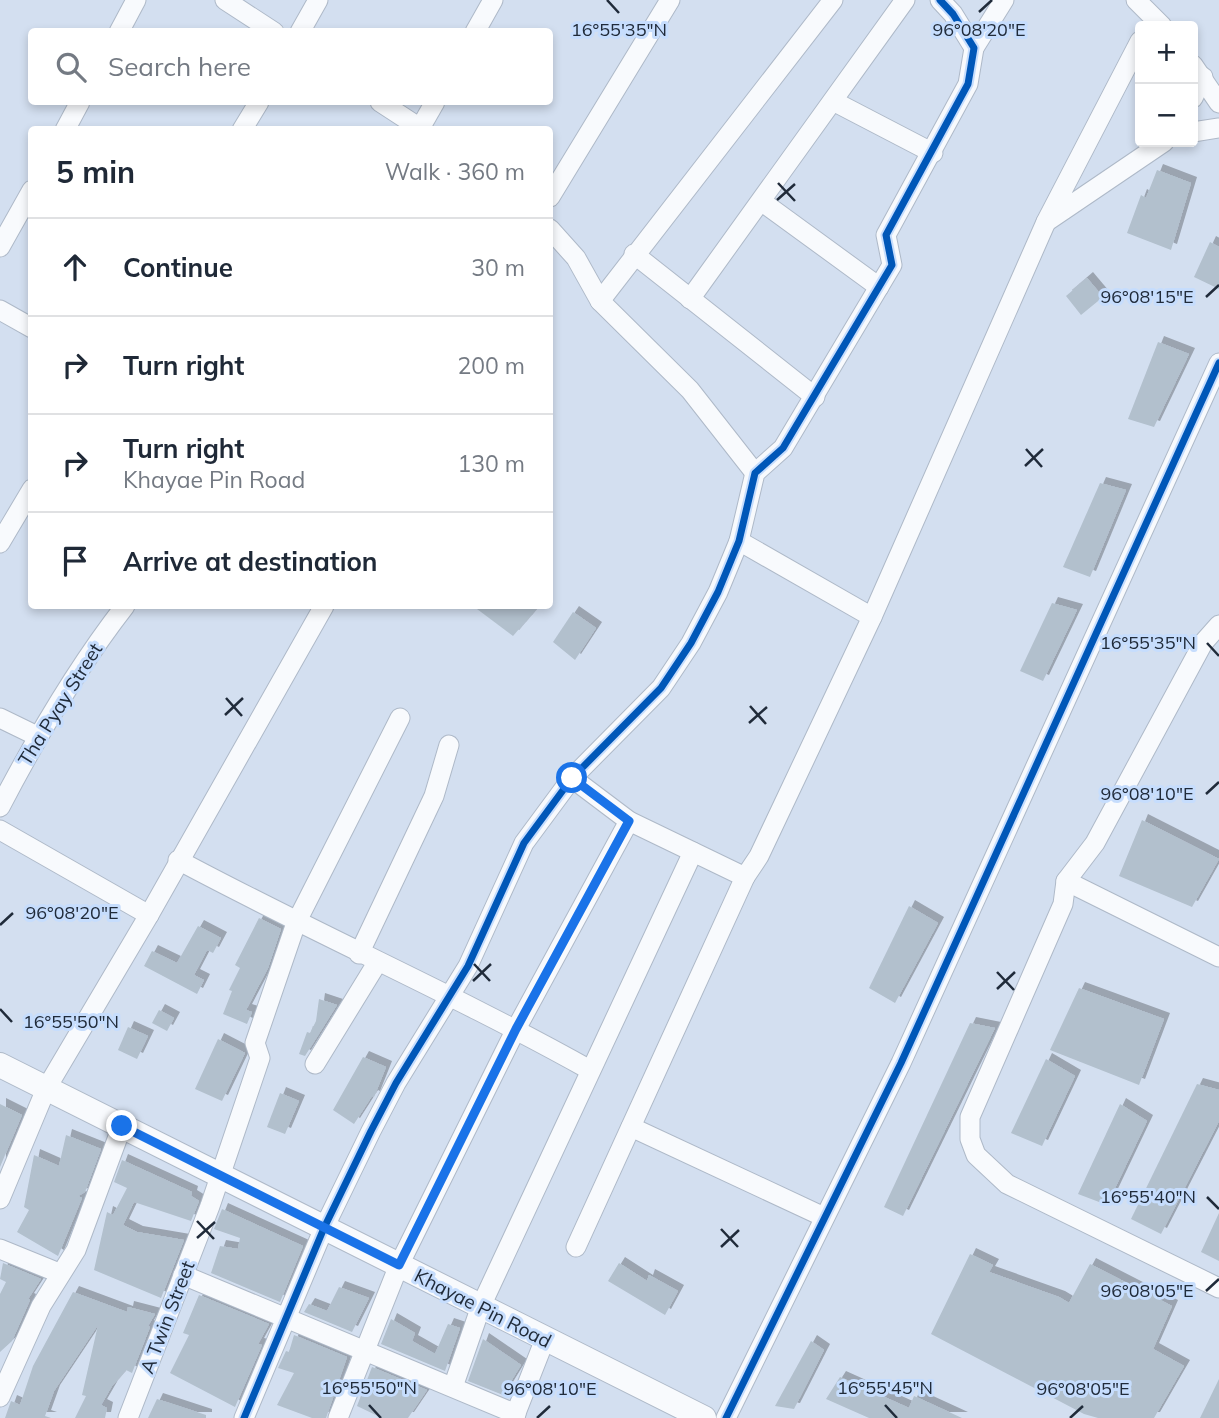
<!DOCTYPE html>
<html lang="en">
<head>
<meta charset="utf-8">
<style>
  :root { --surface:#fff; --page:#f2f2f3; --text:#1f2937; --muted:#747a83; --line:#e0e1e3 }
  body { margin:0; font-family:Mulish,sans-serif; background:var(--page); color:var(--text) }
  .controls { position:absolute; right:21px; top:21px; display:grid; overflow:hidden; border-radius:7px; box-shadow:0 4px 10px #0003 }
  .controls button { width:63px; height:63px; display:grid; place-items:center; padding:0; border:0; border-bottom:2px solid var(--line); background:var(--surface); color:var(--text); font:35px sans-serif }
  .stop { position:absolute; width:21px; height:21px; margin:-16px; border:5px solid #1a73e8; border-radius:50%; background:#fff }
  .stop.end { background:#1a73e8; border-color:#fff; box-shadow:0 2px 7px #0008 }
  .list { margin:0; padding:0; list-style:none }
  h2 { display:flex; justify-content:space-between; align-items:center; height:91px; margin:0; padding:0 28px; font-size:30px }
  h2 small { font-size:23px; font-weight:400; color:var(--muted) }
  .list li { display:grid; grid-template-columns:46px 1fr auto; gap:21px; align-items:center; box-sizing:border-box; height:98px; padding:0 28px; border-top:2px solid var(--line) }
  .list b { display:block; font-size:26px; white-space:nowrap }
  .list p { margin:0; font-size:23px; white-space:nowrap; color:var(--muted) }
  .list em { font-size:23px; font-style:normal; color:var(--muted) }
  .icon { flex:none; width:38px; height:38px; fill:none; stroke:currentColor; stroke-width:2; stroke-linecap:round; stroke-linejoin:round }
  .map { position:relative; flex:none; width:1219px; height:1418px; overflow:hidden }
  .search { position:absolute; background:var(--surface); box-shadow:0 4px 10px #0003; left:28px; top:28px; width:525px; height:77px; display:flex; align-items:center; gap:18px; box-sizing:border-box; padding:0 24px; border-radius:7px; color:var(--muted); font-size:26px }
  .panel { position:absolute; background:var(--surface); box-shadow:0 4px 10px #0003; left:28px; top:126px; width:525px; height:483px; border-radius:7px }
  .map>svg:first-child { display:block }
  .building { fill:#b2c0cd; filter:url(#shadow) }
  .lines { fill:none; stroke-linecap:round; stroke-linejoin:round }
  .minor-casing { stroke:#aeb9c8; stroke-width:21 }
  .major-casing { stroke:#aeb9c8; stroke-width:26 }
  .minor { stroke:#f8fafd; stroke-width:19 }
  .major { stroke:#f8fafd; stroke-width:24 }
  .cycleway-casing { stroke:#c6ddfd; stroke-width:11 }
  .cycleway { stroke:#0057b8; stroke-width:7 }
  .route { stroke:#1a73e8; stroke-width:9 }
  .ticks { fill:none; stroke:#202b3a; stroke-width:2.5 }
  .labels { text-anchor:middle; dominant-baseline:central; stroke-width:6; stroke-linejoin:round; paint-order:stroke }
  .street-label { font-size:19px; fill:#202b3a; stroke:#c6ddfd }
  .ticks-label { font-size:18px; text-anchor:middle; fill:#202b3a; stroke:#c6ddfd; stroke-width:6; stroke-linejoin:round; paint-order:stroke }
</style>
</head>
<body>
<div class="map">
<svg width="1219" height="1418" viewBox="0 0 1219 1418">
  <defs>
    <filter id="shadow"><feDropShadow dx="6" dy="-6" stdDeviation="0" flood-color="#0004"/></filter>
  </defs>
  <rect width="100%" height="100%" fill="#d3dff0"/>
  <g class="building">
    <path d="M1157,170l34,13 -20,67 -44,-17 14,-38 5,3z"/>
    <path d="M1210,242l9,5v42l-25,-12z"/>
    <path d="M1087,278l16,19 -22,18 -15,-19z"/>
    <path d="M1158,342l31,12 -35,73 -26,-8z"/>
    <path d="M1100,483l26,7 -36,87 -27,-10z"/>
    <path d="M1052,603l25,7 -34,71 -23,-10z"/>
    <path d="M473,606h66l-26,30z"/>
    <path d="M573,612l23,16 -21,32 -22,-18z"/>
    <path d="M1142,820l77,39 -27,48 -73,-31z"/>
    <path d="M909,906l29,17 -43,80 -26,-15z"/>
    <path d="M259,918l22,11 -13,39 -22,42 6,2 -5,12 -24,-10 9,-23 -3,-1 11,-22 -5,-3z"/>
    <path d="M198,926l23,12 -8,15 -6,-3 -13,25 10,5 -7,14 -53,-28 8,-15 25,12z"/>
    <path d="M1079,988l85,31 -25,66 -89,-35z"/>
    <path d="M319,999l18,6 -32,51 -6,-2 8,-22 3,1 6,-12z"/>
    <path d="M159,1010l15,8 -7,13 -15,-8z"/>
    <path d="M970,1023l25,5 -92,188 -19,-9z"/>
    <path d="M128,1027l20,9 -11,23 -19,-9z"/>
    <path d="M218,1039l27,14 -23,48 -27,-12z"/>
    <path d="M363,1057l23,10 -12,30 -2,-1 -18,28 -21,-14z"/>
    <path d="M1046,1059l29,17 -33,70 -31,-13z"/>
    <path d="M1197,1084l22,6v31l-58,113 -30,-15z"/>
    <path d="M280,1093l19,8 -14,33 -18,-7z"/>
    <path d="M0,1104l22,11 -22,52z"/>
    <path d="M1120,1104l27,17 -40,84 -29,-11z"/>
    <path d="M66,1135l35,14 -16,43 -7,4 4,2 -24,58 -41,-24 12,-22 -5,-3 10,-52 25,11z"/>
    <path d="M122,1160l70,32 -1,4 8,5 -8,20 -57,-19 -11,23 14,7 47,8 -23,58 -67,-28 13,-58 6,3 14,-27 -13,-6z"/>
    <path d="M222,1209l81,37 -23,56 -69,-29 9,-27 18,3 2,-11 -26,-9z"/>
    <path d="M1219,1213v48l-18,-9z"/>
    <path d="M970,1254l23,11 -4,7 70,25 10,6 21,-39 82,42 -19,43 31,17 -30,52h-56l-14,-4 -153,-80z"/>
    <path d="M3,1263l38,16 -13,20 2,1 -18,41 -12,11v-58l6,-12 -6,-3z"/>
    <path d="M619,1263l28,18 2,-6 29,16 -13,24 -57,-34z"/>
    <path d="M339,1287l30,11 -17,34 -48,-20 5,-8 18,7z"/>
    <path d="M73,1292l54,20 1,-5 27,7 -7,12 2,1 -18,46 -6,-3 -14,16 -11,19 6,3 -2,10h-30l11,-22 -4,-1 16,-70 -44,66 -9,25 6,2h-46l6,-17 9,4 13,-39z"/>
    <path d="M199,1295l70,29 -11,20 4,1 -27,62 -65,-34 19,-38 -6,-2z"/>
    <path d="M391,1319l24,14 -3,8 23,13 13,-30 12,4 -15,43 -64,-27z"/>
    <path d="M294,1335l53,22 -21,61h-14l-35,-13 17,-32 -16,-5 8,-17 3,1z"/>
    <path d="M483,1339l38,26 -16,26 5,3 -2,3 -40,-16z"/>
    <path d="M811,1341l13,9 -30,59 -19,-3z"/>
    <path d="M372,1367l55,23 -19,28h-26l-25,-12z"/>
    <path d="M840,1377l69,31 5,-12 48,22h-93l-43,-19z"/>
    <path d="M1219,1379v39h-19z"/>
    <path d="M157,1399l49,16v3h-58z"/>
  </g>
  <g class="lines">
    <defs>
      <g id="minor">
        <path d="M225,0l49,32"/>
        <path d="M1136,0l26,26"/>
        <path d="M119,32l17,-32"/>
        <path d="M300,32l18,-32"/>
        <path d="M475,32l18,-32"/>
        <path d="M1140,41l-94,181 118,-80"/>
        <path d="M974,48l30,-48"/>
        <path d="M1193,65l26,38"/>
        <path d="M1193,98l10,-21"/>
        <path d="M833,101l100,52"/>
        <path d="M380,102l43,28"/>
        <path d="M65,130l15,-28"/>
        <path d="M242,130l17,-28"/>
        <path d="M419,130l16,-28"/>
        <path d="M1193,132l26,-4"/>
        <path d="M550,197l120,-197"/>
        <path d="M761,201l118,86"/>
        <path d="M550,229l26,29 24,43 90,89 65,83"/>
        <path d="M0,247l32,-57"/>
        <path d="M634,254l181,143"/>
        <path d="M690,299l215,-299"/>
        <path d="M600,301l233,-301"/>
        <path d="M0,310l32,18"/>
        <path d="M0,543l32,-54"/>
        <path d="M872,617l174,-395"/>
        <path d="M1219,625l-16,18 -108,200 -29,38 -3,23 -93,213v22l6,16 31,29 212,104"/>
        <path d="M0,718l37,18"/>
        <path d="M572,778l57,43 116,56 14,-21 113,-239 -133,-76"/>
        <path d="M0,807c37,-71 76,-138 125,-201"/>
        <path d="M0,830l149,85"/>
        <path d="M178,860c136,73 278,135 412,210"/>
        <path d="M1066,881l153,76"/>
        <path d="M359,954l75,-158 15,-51"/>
        <path d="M315,1064l62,-101"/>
        <path d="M631,1127l193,90"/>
        <path d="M0,1199l46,-110 103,-174 175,-309"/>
        <path d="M576,1247l169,-370"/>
        <path d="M0,1249l59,24"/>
        <path d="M183,1275l333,139"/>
        <path d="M453,1387l28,-81 212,-454"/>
        <path d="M0,1397l41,-91 35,-56 46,-124"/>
        <path d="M128,1418l82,-212 50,-148 -5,-15 41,-120 104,-205"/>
        <path d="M244,1418l80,-190 47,-97 25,-48 72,-117 56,-123 48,-65 89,-90 30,-45 27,-51 21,-51 16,-68 28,-25 109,-183 -6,-30 82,-151 6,-36 -21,-34 -13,-14"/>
        <path d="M338,1418l61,-153 117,-236 113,-208"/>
        <path d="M514,1418l31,-79"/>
        <path d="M726,1418l175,-355 318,-700"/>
      </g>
      <path id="major" d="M0,1065l704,353"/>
    </defs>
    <use href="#minor" class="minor-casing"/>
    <use href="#major" class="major-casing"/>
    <use href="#minor" class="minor"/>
    <use href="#major" class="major"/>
    <defs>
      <g id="cycleway">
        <path d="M244,1418l80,-190 47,-97 25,-48 72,-117 56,-123 48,-65 89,-90 30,-45 27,-51 21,-51 16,-68 28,-25 109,-183 -6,-30 82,-151 6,-36 -21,-34 -13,-14"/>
        <path d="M726,1418l175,-355 318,-700"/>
      </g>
    </defs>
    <use href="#cycleway" class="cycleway-casing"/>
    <use href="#cycleway" class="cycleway"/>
  </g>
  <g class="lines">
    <path class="route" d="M122,1126l277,139 117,-236 113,-208 -57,-43"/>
  </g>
  <path class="ticks" d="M607,0l12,13M979,12l13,-12M778,183l17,18M777,200l18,-16M1206,297l13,-12M1026,449l16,18M1025,466l18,-17M1207,643l12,13M226,698l16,18M750,706l16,18M225,715l18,-17M749,723l18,-16M1206,794l13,-12M0,925l13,-12M474,964l16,17M997,972l17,18M473,981l18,-17M997,989l18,-17M0,1009l12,13M1207,1197l12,12M197,1221l17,18M721,1229l17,18M197,1238l18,-16M721,1247l18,-17M1206,1291l13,-12M369,1405l12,13M885,1405l12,13M537,1418l13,-12M1070,1418l13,-12"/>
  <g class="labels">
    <g class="street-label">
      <text transform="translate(60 704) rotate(-58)">Tha Pyay Street</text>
      <text transform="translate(483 1308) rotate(27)">Khayae Pin Road</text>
      <text transform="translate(167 1317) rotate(-69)">A Twin Street</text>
    </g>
  </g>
  <g class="ticks-label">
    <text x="979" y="36">96°08'20"E</text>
    <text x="619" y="36">16°55'35"N</text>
    <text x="1147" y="303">96°08'15"E</text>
    <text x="1148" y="649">16°55'35"N</text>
    <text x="1147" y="800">96°08'10"E</text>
    <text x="72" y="919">96°08'20"E</text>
    <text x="71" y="1028">16°55'50"N</text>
    <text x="1148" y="1203">16°55'40"N</text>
    <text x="1147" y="1297">96°08'05"E</text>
    <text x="369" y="1394">16°55'50"N</text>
    <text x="885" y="1394">16°55'45"N</text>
    <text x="550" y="1395">96°08'10"E</text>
    <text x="1083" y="1395">96°08'05"E</text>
  </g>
</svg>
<div class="controls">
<button>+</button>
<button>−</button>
</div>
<div class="stop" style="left:572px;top:778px"></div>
<div class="stop end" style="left:122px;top:1126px"></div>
<div class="search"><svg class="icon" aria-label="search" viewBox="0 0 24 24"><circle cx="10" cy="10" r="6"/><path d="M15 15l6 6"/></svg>Search here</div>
<section class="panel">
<h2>5 min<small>Walk · 360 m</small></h2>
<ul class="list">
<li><svg class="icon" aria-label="ahead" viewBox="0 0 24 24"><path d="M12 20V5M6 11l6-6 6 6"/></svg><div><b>Continue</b></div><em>30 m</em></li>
<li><svg class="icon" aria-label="right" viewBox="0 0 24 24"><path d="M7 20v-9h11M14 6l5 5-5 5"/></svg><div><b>Turn right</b></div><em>200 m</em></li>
<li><svg class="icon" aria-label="right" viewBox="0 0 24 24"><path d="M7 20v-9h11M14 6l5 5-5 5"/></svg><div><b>Turn right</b><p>Khayae Pin Road</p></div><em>130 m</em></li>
<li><svg class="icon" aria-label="arrive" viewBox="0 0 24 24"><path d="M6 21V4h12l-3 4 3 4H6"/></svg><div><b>Arrive at destination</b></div></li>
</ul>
</section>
</div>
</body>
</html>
